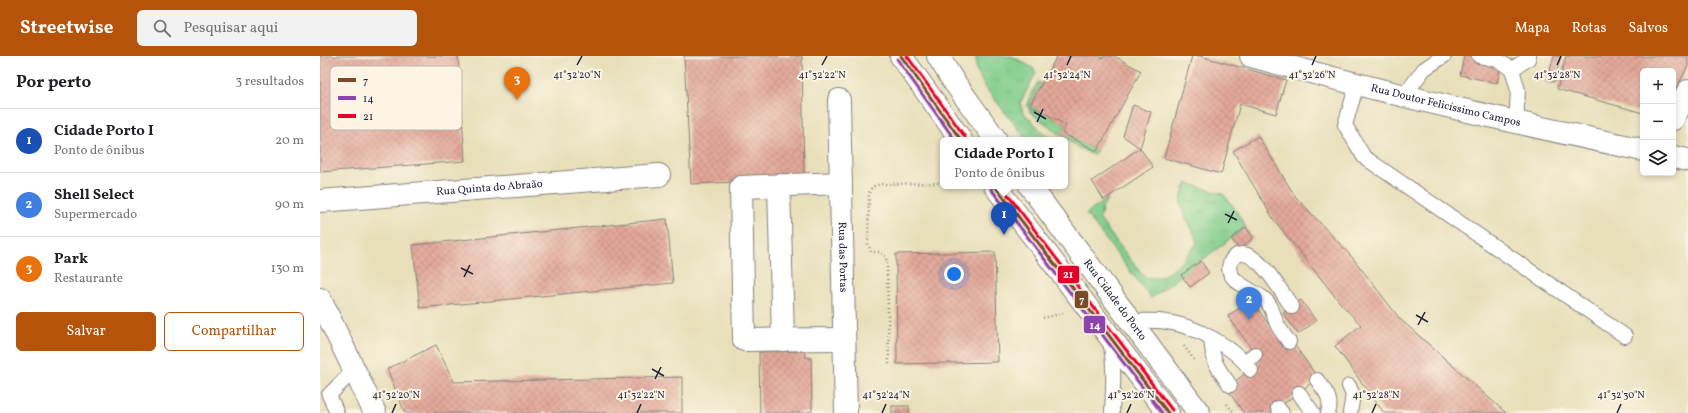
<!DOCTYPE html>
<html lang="pt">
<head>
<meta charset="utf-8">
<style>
  :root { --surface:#fff; --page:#f2f2f2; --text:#202124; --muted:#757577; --line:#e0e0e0; --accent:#b45309 }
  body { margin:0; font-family:Vollkorn,serif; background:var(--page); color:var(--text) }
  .controls { position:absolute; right:12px; top:12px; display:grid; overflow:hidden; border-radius:6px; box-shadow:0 2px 6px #0003 }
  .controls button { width:36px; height:36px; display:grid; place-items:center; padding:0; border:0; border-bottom:1px solid var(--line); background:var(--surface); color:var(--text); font:20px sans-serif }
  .you { position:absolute; left:634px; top:218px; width:14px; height:14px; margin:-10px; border:3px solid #fff; border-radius:50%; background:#1a73e8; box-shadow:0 0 0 6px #1a73e833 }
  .badge { display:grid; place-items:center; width:26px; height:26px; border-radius:50%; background:var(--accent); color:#fff; font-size:13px; font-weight:700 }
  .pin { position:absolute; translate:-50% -33px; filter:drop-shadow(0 1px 2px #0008) }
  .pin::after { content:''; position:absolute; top:21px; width:14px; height:12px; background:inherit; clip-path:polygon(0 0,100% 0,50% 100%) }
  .popup { position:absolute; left:620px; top:81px; width:128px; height:52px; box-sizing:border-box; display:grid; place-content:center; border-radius:6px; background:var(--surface); filter:drop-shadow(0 1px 3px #0005); font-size:13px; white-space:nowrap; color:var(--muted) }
  .popup b { font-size:15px; color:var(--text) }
  .popup::after { content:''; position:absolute; left:50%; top:100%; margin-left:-8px; border:8px solid transparent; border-top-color:var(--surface) }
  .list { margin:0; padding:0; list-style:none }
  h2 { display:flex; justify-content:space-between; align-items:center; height:52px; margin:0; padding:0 16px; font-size:17px }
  h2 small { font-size:13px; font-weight:400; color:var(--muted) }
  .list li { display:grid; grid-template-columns:26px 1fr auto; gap:12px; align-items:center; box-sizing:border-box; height:64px; padding:0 16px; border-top:1px solid var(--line) }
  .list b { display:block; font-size:15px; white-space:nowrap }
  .list p { margin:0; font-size:13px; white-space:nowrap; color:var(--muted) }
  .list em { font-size:13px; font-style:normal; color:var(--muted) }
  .actions { display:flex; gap:8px; padding:12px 16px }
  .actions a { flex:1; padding:9px 0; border:1px solid var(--accent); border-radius:6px; text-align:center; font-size:14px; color:var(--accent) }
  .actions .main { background:var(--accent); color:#fff }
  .icon { flex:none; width:22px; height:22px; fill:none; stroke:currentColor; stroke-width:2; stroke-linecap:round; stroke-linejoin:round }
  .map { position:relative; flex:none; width:1368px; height:357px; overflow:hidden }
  header { display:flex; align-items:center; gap:24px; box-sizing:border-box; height:56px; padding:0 20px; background:var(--accent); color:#fff }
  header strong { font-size:19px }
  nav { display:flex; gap:22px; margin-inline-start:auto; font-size:14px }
  .search { width:280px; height:36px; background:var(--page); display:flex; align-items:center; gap:10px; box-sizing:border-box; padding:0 14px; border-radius:6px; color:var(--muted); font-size:15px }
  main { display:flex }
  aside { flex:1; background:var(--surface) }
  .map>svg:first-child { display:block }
  .grass { fill:url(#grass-tufts); stroke:#527864 }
  .building { fill:url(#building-cross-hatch) }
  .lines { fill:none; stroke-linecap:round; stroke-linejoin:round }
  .lane-casing { stroke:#85807a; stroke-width:16 }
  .street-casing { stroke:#85807a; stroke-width:24 }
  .primary-casing { stroke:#85807a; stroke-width:24 }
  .path { stroke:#85807a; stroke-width:2.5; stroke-dasharray:1 3; stroke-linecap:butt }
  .lane { stroke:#fff; stroke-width:14 }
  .street { stroke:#fff; stroke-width:22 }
  .primary { stroke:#fff; stroke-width:22 }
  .bus-1-casing { stroke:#fcf5e5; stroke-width:6 }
  .bus-2-casing { stroke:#fcf5e5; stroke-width:6 }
  .bus-3-casing { stroke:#fcf5e5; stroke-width:6 }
  .bus-1 { stroke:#7a4b2a; stroke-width:3 }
  .bus-2 { stroke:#8e44ad; stroke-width:3 }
  .bus-3 { stroke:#e4002b; stroke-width:3 }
  .ticks { fill:none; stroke:#22223b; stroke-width:1.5 }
  .labels { text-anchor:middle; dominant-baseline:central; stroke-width:4; stroke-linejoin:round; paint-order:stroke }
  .street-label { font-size:11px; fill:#22223b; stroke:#fcf5e5 }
  .key { fill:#fcf5e5; stroke:#bbb6b2; stroke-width:1 }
  .key-label { font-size:11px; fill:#22223b }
  .ticks-label { font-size:10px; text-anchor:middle; fill:#22223b; stroke:#fcf5e5; stroke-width:4; stroke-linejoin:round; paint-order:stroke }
  .line-badge { stroke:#fcf5e5; stroke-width:1.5 }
  .badge-label { font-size:11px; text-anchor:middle; font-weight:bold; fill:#fff }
</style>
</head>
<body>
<header>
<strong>Streetwise</strong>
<div class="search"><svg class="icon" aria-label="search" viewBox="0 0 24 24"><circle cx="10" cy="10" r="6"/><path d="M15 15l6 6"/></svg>Pesquisar aqui</div>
<nav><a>Mapa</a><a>Rotas</a><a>Salvos</a></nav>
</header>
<main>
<aside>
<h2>Por perto<small>3 resultados</small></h2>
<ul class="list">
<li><span class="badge" style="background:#1a4fb4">1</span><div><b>Cidade Porto I</b><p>Ponto de ônibus</p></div><em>20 m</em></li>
<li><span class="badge" style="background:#3f7fe0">2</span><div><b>Shell Select</b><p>Supermercado</p></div><em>90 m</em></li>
<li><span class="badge" style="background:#e8710a">3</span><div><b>Park</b><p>Restaurante</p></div><em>130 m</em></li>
</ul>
<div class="actions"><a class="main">Salvar</a><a>Compartilhar</a></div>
</aside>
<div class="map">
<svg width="1368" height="357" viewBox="0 0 1368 357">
  <defs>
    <pattern id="grass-tufts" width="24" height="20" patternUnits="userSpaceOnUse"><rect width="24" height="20" fill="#82ce8c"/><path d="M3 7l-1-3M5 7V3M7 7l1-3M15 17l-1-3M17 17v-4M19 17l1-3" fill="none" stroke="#70b17a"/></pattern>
    <pattern id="building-cross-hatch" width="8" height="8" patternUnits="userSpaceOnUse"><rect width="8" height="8" fill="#e2a799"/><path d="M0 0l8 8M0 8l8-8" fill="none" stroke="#c28f85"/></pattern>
  </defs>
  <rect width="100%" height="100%" fill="#fcf5e5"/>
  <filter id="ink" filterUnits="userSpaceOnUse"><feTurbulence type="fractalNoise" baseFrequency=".025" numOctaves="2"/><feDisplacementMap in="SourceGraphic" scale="8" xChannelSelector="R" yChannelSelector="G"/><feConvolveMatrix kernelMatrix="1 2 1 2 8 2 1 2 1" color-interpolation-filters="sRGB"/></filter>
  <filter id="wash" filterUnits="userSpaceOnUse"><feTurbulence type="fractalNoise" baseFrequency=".012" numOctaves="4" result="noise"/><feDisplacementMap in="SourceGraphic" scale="16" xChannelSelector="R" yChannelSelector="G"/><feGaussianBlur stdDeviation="0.9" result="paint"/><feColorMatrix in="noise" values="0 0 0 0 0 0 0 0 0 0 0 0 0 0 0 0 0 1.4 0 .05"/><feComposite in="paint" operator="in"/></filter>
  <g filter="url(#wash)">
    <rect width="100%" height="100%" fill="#e8dfba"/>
    <g class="grass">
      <path d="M656,0h36l22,13 2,4 -16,30 3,9 27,28h-23l-42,-53 -9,-18z"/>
      <path d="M718,26l4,2 -12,21 36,20 -4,8 35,18 -4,4 -14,-7 -48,-35c-8,-11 1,-20 7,-31z"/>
      <path d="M867,127l36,11 10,12 13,21 -95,71 -65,-84 22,-16 -6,11 -2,11 43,56c3,1 6,2 9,2 17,1 36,-23 45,-35 -5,-25 -26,-32 -10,-60z"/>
    </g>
    <g id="blocks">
      <g class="building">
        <path d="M0,0h138l7,105 -145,11z"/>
        <path d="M364,0h118l2,123 -113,5z"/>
        <path d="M737,0h42l4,2 1,-2h10l27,15 -44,80 -35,-18 4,-8 -36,-20z"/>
        <path d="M872,0h8l86,24 -10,34 -36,-10 -19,70 -57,-16z"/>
        <path d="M1144,0h39l-6,27 -37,-8z"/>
        <path d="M1234,0h7l-7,26 -7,-2z"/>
        <path d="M1246,0h122v10l-15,29v-24h-30v42l-86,-24z"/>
        <path d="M813,49l18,7 -11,36 -17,-12z"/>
        <path d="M938,80l37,60 57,61 48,62 106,94h-122l-49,-67 26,-21 -19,-20 -68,-85 -41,-69z"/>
        <path d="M820,92l13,19 -49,33 -12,-19z"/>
        <path d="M347,163l6,64 -253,25 -7,-63z"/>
        <path d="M926,171l7,11 -14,11 -8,-10z"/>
        <path d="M675,196l3,110 -101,2 -1,-110z"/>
        <path d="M881,205l8,12 -19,14 -9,-12z"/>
        <path d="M931,244l27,37 13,3 27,38 -47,35h-27l-18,-25 35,-26 -33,-46z"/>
        <path d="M981,244l15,21 -18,13 -15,-21z"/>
        <path d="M116,289l18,37 228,-5v36h-277l-18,-44z"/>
        <path d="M485,295v6l6,1 1,53 -5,1v1h-47l-1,-61z"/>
        <rect x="572" y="350" width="17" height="7"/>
      </g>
    </g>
  </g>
  <g filter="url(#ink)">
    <use href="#blocks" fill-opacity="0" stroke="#85807a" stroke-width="1"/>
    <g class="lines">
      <defs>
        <g id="lane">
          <path d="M1159,0l18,4 15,9 6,21 -2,33"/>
          <path d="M1192,13l16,-10 1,-3"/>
          <path d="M1037,28l-12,41 19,32 261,179"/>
          <path d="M1084,40l20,-27 20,-13"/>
          <path d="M811,265c12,0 24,-1 36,1 29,4 67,25 84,48"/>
          <path d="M891,282c2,25 5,28 19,47"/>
          <path d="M790,285c5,24 3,48 2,72"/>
          <path d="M969,286c-4,-6 -9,-12 -12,-18 -4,-9 -5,-20 -14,-26 -10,-8 -32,-15 -34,-29 0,-4 2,-9 4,-11 19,-19 49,35 59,49"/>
          <path d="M925,306l10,-8"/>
          <path d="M997,324c8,11 16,19 11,33"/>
          <path d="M1029,330l4,9 -3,18"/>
          <path d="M979,337l14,20"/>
          <path d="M958,352l4,5"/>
          <path d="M17,357l-8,-18 25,-25"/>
        </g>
        <g id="street">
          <path id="s1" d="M931,0c129,36 260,66 392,94"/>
          <path id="s2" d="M519,44l7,313"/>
          <path d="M1353,63l15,-28"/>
          <path d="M1353,101l15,3"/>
          <path d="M521,127l-100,4 3,153 100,-1"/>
          <path d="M459,129l4,155"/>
          <path id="s3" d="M0,145l339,-26"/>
          <path d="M0,243l55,114"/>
        </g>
        <g id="primary">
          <path d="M581,0l60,84"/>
          <path d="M618,0l14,23 44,61"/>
          <path d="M675,130l173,227"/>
          <path id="s4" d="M710,130l169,227"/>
        </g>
      </defs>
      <use href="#lane" class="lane-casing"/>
      <use href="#street" class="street-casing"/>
      <use href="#primary" class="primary-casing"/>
      <g class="path">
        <path d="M723,262l21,-5"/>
        <path d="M864,290l10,14"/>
        <path d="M569,308l-2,-101 -1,-6 -6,-5h-9l-3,-8 1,-51 3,-6 8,-3 63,-1"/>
        <path d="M907,348l7,9"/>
      </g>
      <use href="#lane" class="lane"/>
      <use href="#street" class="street"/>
      <use href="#primary" class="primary"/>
      <defs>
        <g id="bus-1">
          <path d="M581,0l60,84"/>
          <path d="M675,130l173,227"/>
        </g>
        <g id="bus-2">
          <path d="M577,3l58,81"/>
          <path d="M671,133l171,224"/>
        </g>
        <g id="bus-3">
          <path d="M587,0l58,81"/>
          <path d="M681,130l171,224"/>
        </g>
      </defs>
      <use href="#bus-1" class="bus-1-casing"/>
      <use href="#bus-2" class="bus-2-casing"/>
      <use href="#bus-3" class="bus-3-casing"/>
      <use href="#bus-1" class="bus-1"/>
      <use href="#bus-2" class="bus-2"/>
      <use href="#bus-3" class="bus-3"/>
    </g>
  </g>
  <path class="ticks" d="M257,9l5,-9M502,9l5,-9M747,9l4,-9M992,9l4,-9M1237,9l4,-9M714,56l12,7M717,66l6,-13M905,158l12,6M908,167l6,-12M141,212l12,6M144,221l6,-12M1096,259l12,7M1098,269l7,-13M332,313l12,7M335,323l6,-12M72,357l4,-9M317,357l4,-9M562,357l4,-9M807,357l4,-9M1052,357l4,-9M1297,357l4,-9"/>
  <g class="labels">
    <g class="street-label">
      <text stroke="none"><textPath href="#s1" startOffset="201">Rua Doutor Felicíssimo Campos</textPath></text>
      <text stroke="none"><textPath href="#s3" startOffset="170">Rua Quinta do Abraão</textPath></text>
      <text stroke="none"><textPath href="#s2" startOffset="157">Rua das Portas</textPath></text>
      <text stroke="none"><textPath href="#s4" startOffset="142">Rua Cidade do Porto</textPath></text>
    </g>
  </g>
  <rect x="10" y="10" width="132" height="64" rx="6" class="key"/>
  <rect x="18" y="22" width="18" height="4" fill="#7a4b2a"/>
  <rect x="18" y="40" width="18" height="4" fill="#8e44ad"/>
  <rect x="18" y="58" width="18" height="4" fill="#e4002b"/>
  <g class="key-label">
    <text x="43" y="28">7</text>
    <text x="43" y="46">14</text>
    <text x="43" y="64">21</text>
  </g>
  <g class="ticks-label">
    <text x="257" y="22">41°32'20"N</text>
    <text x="502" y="22">41°32'22"N</text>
    <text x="747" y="22">41°32'24"N</text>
    <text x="992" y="22">41°32'26"N</text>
    <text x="1237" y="22">41°32'28"N</text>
    <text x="76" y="342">41°32'20"N</text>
    <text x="321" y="342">41°32'22"N</text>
    <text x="566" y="342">41°32'24"N</text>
    <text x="811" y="342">41°32'26"N</text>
    <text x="1056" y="342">41°32'28"N</text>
    <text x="1301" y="342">41°32'30"N</text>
  </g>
  <g class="line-badge">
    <rect x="737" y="209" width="23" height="19" rx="4" fill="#e4002b"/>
    <rect x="754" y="234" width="15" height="19" rx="4" fill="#7a4b2a"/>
    <rect x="763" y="259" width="23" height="19" rx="4" fill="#8e44ad"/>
  </g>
  <g class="badge-label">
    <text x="748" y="222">21</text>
    <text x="762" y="247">7</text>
    <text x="775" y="273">14</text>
  </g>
</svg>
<div class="controls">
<button>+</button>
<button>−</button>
<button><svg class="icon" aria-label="layers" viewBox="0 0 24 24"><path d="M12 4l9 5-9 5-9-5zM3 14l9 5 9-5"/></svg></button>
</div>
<div class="you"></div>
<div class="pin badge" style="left:684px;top:179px;background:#1a4fb4">1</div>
<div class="popup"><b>Cidade Porto I</b>Ponto de ônibus</div>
<div class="pin badge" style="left:929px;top:264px;background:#3f7fe0">2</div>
<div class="pin badge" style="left:197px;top:44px;background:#e8710a">3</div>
</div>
</main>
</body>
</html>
